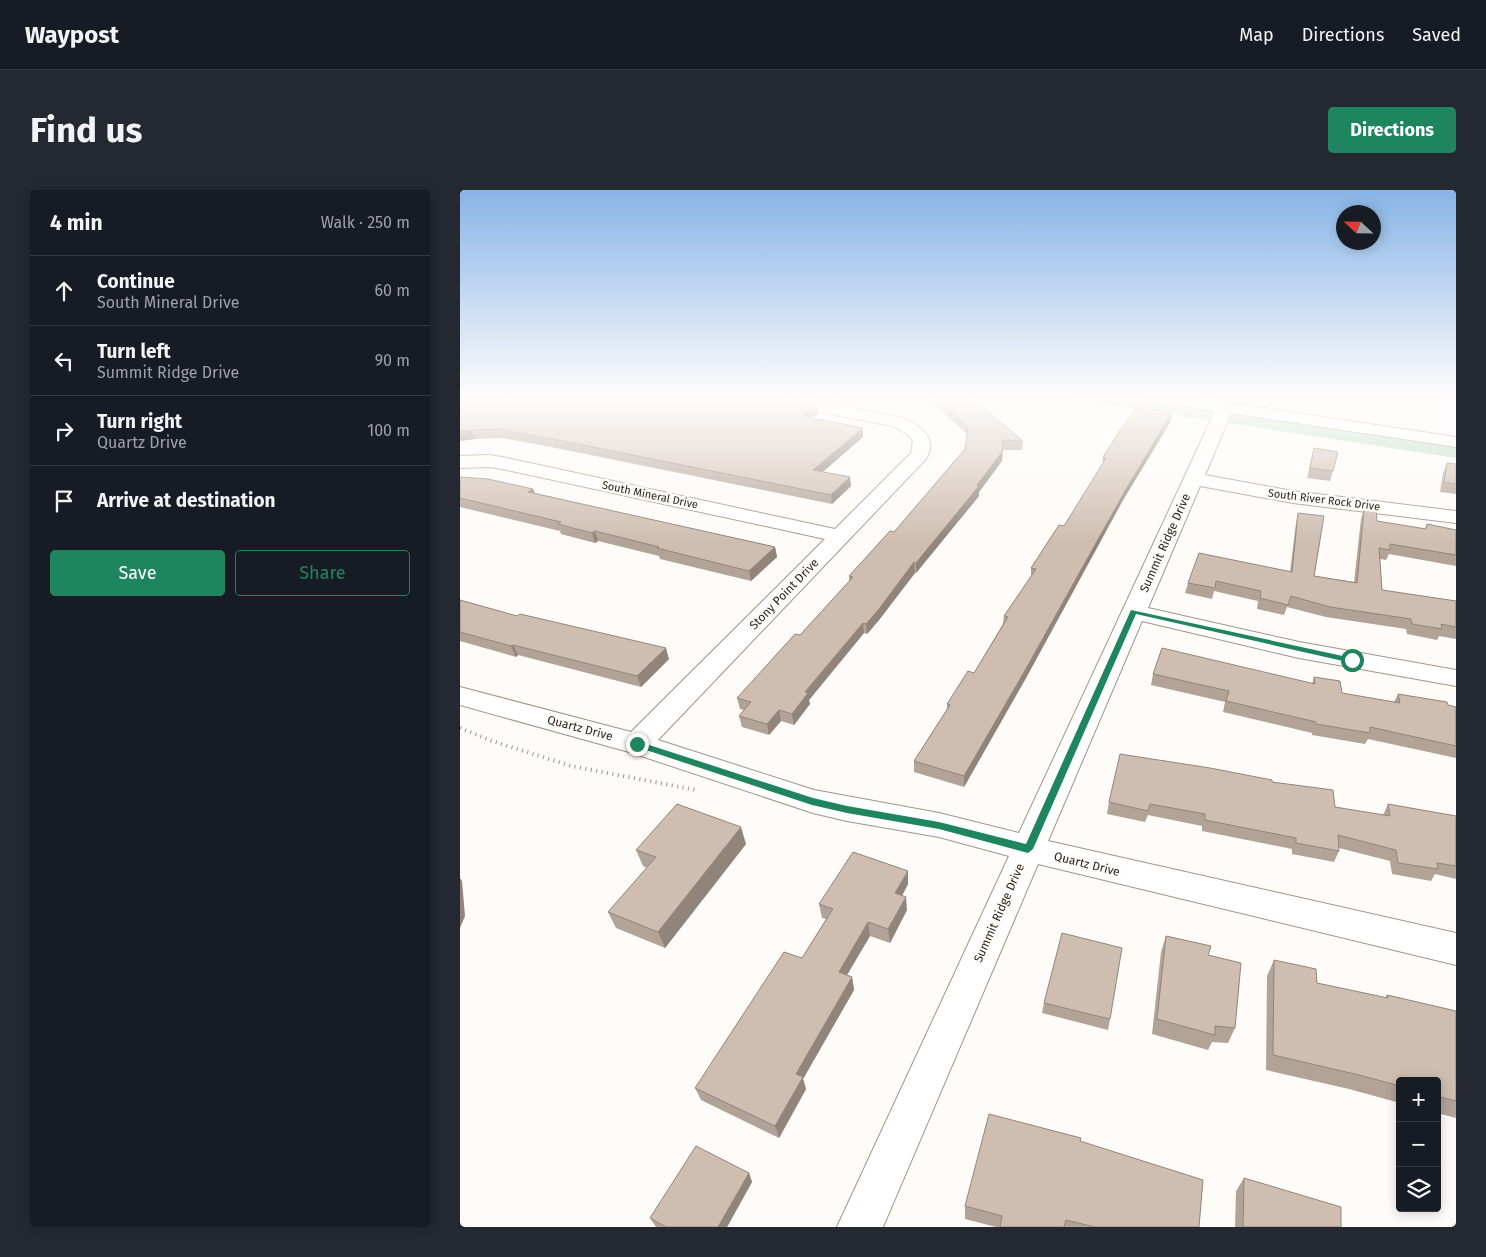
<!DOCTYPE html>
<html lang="en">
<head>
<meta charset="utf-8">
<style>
  :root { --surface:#171b24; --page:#242831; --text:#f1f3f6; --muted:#9ea1a6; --line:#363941; --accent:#1f855f }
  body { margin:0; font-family:"Fira Sans",sans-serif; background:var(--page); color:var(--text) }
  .controls { position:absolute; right:15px; bottom:15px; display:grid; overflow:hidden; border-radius:5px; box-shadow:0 2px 12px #0003 }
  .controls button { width:45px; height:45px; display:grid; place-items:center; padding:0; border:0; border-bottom:1px solid var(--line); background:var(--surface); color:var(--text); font:25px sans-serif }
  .compass { position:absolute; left:876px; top:15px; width:45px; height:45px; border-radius:50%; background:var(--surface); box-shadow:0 2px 12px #0003; rotate:292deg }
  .stop { position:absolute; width:15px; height:15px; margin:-11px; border:4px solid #1f855f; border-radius:50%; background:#fff }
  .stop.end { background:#1f855f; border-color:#fff; box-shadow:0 1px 5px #0008 }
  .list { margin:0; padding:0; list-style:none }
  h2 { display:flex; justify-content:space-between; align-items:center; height:65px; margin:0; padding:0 20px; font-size:21px }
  h2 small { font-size:16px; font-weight:400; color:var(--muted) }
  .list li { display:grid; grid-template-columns:32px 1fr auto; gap:15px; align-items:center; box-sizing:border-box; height:70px; padding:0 20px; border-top:1px solid var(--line) }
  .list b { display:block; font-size:19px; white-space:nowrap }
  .list p { margin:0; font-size:16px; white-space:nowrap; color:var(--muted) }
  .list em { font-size:16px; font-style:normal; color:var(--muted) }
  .actions { display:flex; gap:10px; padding:15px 20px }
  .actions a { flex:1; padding:11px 0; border:1px solid var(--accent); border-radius:5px; text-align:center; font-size:18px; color:var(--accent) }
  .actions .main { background:var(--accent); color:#fff }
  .icon { flex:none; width:28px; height:28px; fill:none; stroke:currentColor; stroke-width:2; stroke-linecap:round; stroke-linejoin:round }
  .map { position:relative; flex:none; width:996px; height:1037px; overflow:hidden; border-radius:5px }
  header { display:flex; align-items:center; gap:30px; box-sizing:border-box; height:70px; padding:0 25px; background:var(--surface); border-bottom:1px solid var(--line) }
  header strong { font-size:24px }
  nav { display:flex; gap:28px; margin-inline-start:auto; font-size:18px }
  .intro { display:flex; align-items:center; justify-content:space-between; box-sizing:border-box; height:120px; padding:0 30px }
  h1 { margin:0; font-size:35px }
  .button { padding:12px 22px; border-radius:5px; background:var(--accent); color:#fff; font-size:18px; font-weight:700 }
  main { display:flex; gap:30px; padding:0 30px }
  aside { flex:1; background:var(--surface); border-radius:5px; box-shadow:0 2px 12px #0003 }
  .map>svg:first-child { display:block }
  .green { fill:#b3dabe }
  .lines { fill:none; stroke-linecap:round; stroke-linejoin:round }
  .street-casing { stroke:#a49486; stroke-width:2 }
  .path { stroke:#989490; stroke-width:4; stroke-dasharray:1 4.5; stroke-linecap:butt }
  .street { fill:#fff; fill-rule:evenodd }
  .wall { fill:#b2a397 }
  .shaded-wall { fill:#91857b }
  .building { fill:#cfbeb0; stroke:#91857b }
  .route { fill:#1f855f }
  .labels { text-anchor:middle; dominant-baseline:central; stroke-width:5; stroke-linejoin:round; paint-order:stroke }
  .far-street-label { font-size:11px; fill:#2c2620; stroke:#fefbf8 }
  .street-label { font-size:12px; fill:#2c2620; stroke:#fefbf8 }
</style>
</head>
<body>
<header>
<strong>Waypost</strong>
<nav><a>Map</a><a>Directions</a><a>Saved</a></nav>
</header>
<div class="intro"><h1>Find us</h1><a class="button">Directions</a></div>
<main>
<aside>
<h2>4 min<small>Walk · 250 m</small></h2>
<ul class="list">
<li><svg class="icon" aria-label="ahead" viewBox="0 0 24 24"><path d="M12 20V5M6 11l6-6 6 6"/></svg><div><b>Continue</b><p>South Mineral Drive</p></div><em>60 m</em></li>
<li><svg class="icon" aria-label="left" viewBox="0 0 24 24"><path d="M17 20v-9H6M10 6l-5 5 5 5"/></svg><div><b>Turn left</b><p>Summit Ridge Drive</p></div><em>90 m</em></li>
<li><svg class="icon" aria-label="right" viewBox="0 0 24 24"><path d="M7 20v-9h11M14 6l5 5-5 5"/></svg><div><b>Turn right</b><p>Quartz Drive</p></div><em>100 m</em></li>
<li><svg class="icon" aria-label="arrive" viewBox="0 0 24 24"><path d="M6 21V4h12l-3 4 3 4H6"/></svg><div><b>Arrive at destination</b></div></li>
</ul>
<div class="actions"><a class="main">Save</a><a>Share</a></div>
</aside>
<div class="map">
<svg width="996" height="1037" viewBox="0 0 996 1037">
  <rect width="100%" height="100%" fill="#fefbf8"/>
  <path class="green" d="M591,206h136l269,40v22z"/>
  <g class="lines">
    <defs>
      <path id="street" d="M290,206h37l117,22c17,9 35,21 22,41l-268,281 156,50 125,23 80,20 196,-422 -67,-10 -6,-2 -2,-3h44l272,41v10l-225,-34 -26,62 88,16 163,20v12l-163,-20 -93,-17 -52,122 151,34 157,28v16l-157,-28 -157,-37 -94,220 408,92v32l-418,-101 -155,363h-46l172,-371 -70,-19 -92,-16 -34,-8 -184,-61 -169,-47v-18l171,45 194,-193 -323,-70 -13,-2 -29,1v-12l29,-1 13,2 333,72 76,-76 2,-12 -6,-7 -14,-8 -135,-25 -6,-2z"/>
    </defs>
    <use href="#street" class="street-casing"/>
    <path class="path" d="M0,538l32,13 79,25 125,24"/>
    <use href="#street" class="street"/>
  </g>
  <g class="wall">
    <path d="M0,206l357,9 1,9 -6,4 51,10v9l-40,35 28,14 -19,18 -271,-55 -59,-11 -27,1 -15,2z"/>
    <path d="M339,206h41l-8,7z"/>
    <path d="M465,206h44l54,45 -1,9h-19l-1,11 -23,31v4l-63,77h-1l-36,47 -12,14 -3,-1 -55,67 1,4 -16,21 -13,-4 -12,14 -27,-8 -3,-11 5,-6 -4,-1 -3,-11 63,-63 49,-53v-6l45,-44 71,-83 2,-15z"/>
    <path d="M711,231l-48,79 -97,178 -62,109 -50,-15v-11l33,-52v-5l27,-31 29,-49 1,-8 27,-39v-9l33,-42 38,-60 1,-9z"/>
    <path d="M854,258l19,23 -3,10 -23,-3z"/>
    <path d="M987,273l9,1v30l-16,-2 3,-19z"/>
    <path d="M0,287l73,12 2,4 240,54 2,10 -26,24 -91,-22 -1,-3 -61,-15 -3,2 -34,-9 -1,-3 -100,-24z"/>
    <path d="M904,319l13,12 48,8 2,-5 29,6v36l-67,-12 -3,6 -6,-1 2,31 74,11v38l-17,-3 -2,4 -30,-6 -1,-5 -80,-12 -39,-10 -3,8 -27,-6 1,-8 -44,-10 -2,8 -27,-6 3,-10 102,-11 6,-49 2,-10 16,63 40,6 7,-63z"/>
    <path d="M0,410l209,59 -28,28 -123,-32 -2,2 -56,-16z"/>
    <path d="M693,484l159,10 2,-7 28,16 52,9 4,-8 58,13v51l-88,-19 -3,5 -53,-9v-2l-89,-21 2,-10 -74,-17z"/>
    <path d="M812,592l63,25 48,8 5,-11 68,12v63l-21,-5 -4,7 -39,-7 -2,-13 -51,-13v3l-5,11 -42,-8v-5l-90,-18v-5l-54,-11 -3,7 -38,-8 2,-12z"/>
    <path d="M286,654l-81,104 -49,-20 -8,-16 39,-44 -4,-2 -7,-16z"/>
    <path d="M448,681v13l-6,12 5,14 -17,33 -20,-7 -23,39 5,2 2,13 -51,89 3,10 -27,49 -78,-38 -6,-12 107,-130 24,-39 -4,-1 -3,-14z"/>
    <path d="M706,746l42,19 27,73 -7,15 -16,-1 -4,8 -56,-16 9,-82z"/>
    <path d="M814,770l43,23 68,15 2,-3 69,16v107l-19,-5v-32h-37v22l-51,-14 -83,-19 1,-94z"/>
    <path d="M584,813l66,16 -2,11 -66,-17z"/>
    <path d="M620,951l119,86h-203l-31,-8v-13z"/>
    <path d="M289,983l3,9 -25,45h-71l-6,-9z"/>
    <path d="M784,988l97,49h-106l1,-36z"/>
  </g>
  <g class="shaded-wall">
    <path d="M372,206h8l-8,7z"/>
    <path d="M357,215l1,9 -15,11 -1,-9z"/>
    <path d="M712,222l-1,9 -48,79 -97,178 -62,109v-11l161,-285z"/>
    <path d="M403,238v9l-49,42 -1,-9z"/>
    <path d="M11,240l4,9 -15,2v-10z"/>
    <path d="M543,250l-1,21 -23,31v4l-63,77v-10z"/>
    <path d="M390,287l1,9 -19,18 -1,-9z"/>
    <path d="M73,299l4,9 -9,-6z"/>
    <path d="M135,341l3,10 -3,2 -3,-10z"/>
    <path d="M315,357l2,10 -26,24 -2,-10z"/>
    <path d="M454,372l1,11 -36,47 -12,14 -1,-10z"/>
    <path d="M403,433l1,10 -55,67 1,4 -16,21 -2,-11 13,-22z"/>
    <path d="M53,455l5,10 -2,2 -5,-11z"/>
    <path d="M206,458l3,11 -28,28 -4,-11z"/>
    <path d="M319,520l2,11 -12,14 -2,-11z"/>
    <path d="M281,637l5,17 -81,104 -7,-16z"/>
    <path d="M448,681v13l-12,23 -1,-14z"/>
    <path d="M0,688l2,3 3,35 -5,12z"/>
    <path d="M446,707l1,13 -17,33 -2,-14z"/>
    <path d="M408,732l2,14 -29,49 -2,-13z"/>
    <path d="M392,787l2,13 -51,89 3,10 -27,49 -4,-12 21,-52z"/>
    <path d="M289,983l3,9 -25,45h-9z"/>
  </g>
  <g class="building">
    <path d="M0,206h308l49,9 -15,11 61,12 -50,42 37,7 -19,18 -273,-55 -59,-11 -28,1 -11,1z"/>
    <path d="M475,206h34l54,45 -20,-1 -1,12 -25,33 2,1 -63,77 -2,-1 -35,47 -13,15 -3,-1 -58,69 3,1 -16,21 -13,-4 -12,14 -28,-8 12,-14 -14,-4 58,-64 5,1 53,-58 -4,-1 41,-45 4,1 71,-83 3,-23z"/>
    <path d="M678,217l34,5 -47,79 -98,176 -63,109 -50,-15 36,-56 -3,-1 21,-33 6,2 34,-56 -4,-1 32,-47 -5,-1 28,-43 5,1 42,-68 -3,-1 19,-30z"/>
    <path d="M854,258l24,4 -5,19 -23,-3z"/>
    <path d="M987,273l9,1v20l-12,-2z"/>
    <path d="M0,287l28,2 45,10 -5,3 247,55 -26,24 -92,-23 2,-1 -64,-16 -3,2 -34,-9 3,-2 -101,-24z"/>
    <path d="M904,319h12l1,12 49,8 1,-5 29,6v25l-66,-11v6l-11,-2 3,42 74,11v26l-15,-3 1,5 -30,-5 -1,-5 -81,-12 -39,-11 -3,9 -28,-7 1,-7 -45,-10 -1,7 -27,-5 11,-30 93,19 6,-59 26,3 -10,60 43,7z"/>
    <path d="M0,410l57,16 3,-2 146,34 -29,28 -124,-31 -2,1 -51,-14z"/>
    <path d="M702,458l153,36 -1,-7 26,4 2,12 58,10 -2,-9 49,8 1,3 8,2v39l-86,-19v6l-54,-9v-2l-90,-21 3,-10 -76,-17z"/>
    <path d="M660,564l90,14 62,12v2l61,8 2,17 55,9 -2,-12 68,12v50l-19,-3 1,6 -40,-6 -2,-13 -58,-15 1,16 -43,-8v-5l-91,-18v-6l-55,-10 -2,7 -39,-9z"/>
    <path d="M217,614l64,23 -83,105 -50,-20 48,-55 -20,-7z"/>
    <path d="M393,662l55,19 -13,22 11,4 -18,32 -20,-7 -29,50 13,5 -56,97 7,3 -28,49 -80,-38 89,-136 18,6 31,-49 -14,-5z"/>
    <path d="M602,743l60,15 -12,71 -66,-16z"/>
    <path d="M706,746l45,10 -3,9 33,8 -6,65 -20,-2v9l-58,-16z"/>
    <path d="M814,770l42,9 1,14 71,15 -1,-3 69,16v90l-19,-5v-15h-37v5l-41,-11 -86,-20z"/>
    <path d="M529,924l92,24 -1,3 123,39 -4,47h-104l-29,-7 -2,7h-64l2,-11 -37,-10z"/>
    <path d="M236,956l53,27 -31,54h-52l-16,-9z"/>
    <path d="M784,988l97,29v20h-98z"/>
  </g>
  <linearGradient id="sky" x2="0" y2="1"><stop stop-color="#87b4e6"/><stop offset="0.59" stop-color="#fffdfc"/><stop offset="1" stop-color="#fffdfc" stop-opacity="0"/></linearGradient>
  <rect width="996" height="352" fill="url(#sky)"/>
  <path class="route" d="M671,420l221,48 4,2 -4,3 -216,-49 -103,235 -5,4 -89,-24 -92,-16 -35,-8 -178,-59 -1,-2 4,-3 3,1 173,56 34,8 92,16 87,22z"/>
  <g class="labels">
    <g class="far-street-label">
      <text transform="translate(190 305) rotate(12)">South Mineral Drive</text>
      <text transform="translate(864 310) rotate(7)">South River Rock Drive</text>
    </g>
    <g class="street-label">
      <text transform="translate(705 353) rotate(-66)">Summit Ridge Drive</text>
      <text transform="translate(324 404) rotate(-46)">Stony Point Drive</text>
      <text transform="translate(120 538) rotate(15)">Quartz Drive</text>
      <text transform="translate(627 674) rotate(14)">Quartz Drive</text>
      <text transform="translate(539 723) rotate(-66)">Summit Ridge Drive</text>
    </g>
  </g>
</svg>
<div class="controls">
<button>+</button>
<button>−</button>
<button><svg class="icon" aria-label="layers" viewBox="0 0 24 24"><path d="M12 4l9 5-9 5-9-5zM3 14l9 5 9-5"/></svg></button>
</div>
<svg class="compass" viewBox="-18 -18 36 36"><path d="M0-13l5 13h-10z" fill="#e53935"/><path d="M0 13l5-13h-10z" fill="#9ea1a6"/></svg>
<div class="stop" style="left:892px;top:470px"></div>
<div class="stop end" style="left:177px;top:554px"></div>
</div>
</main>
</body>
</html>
